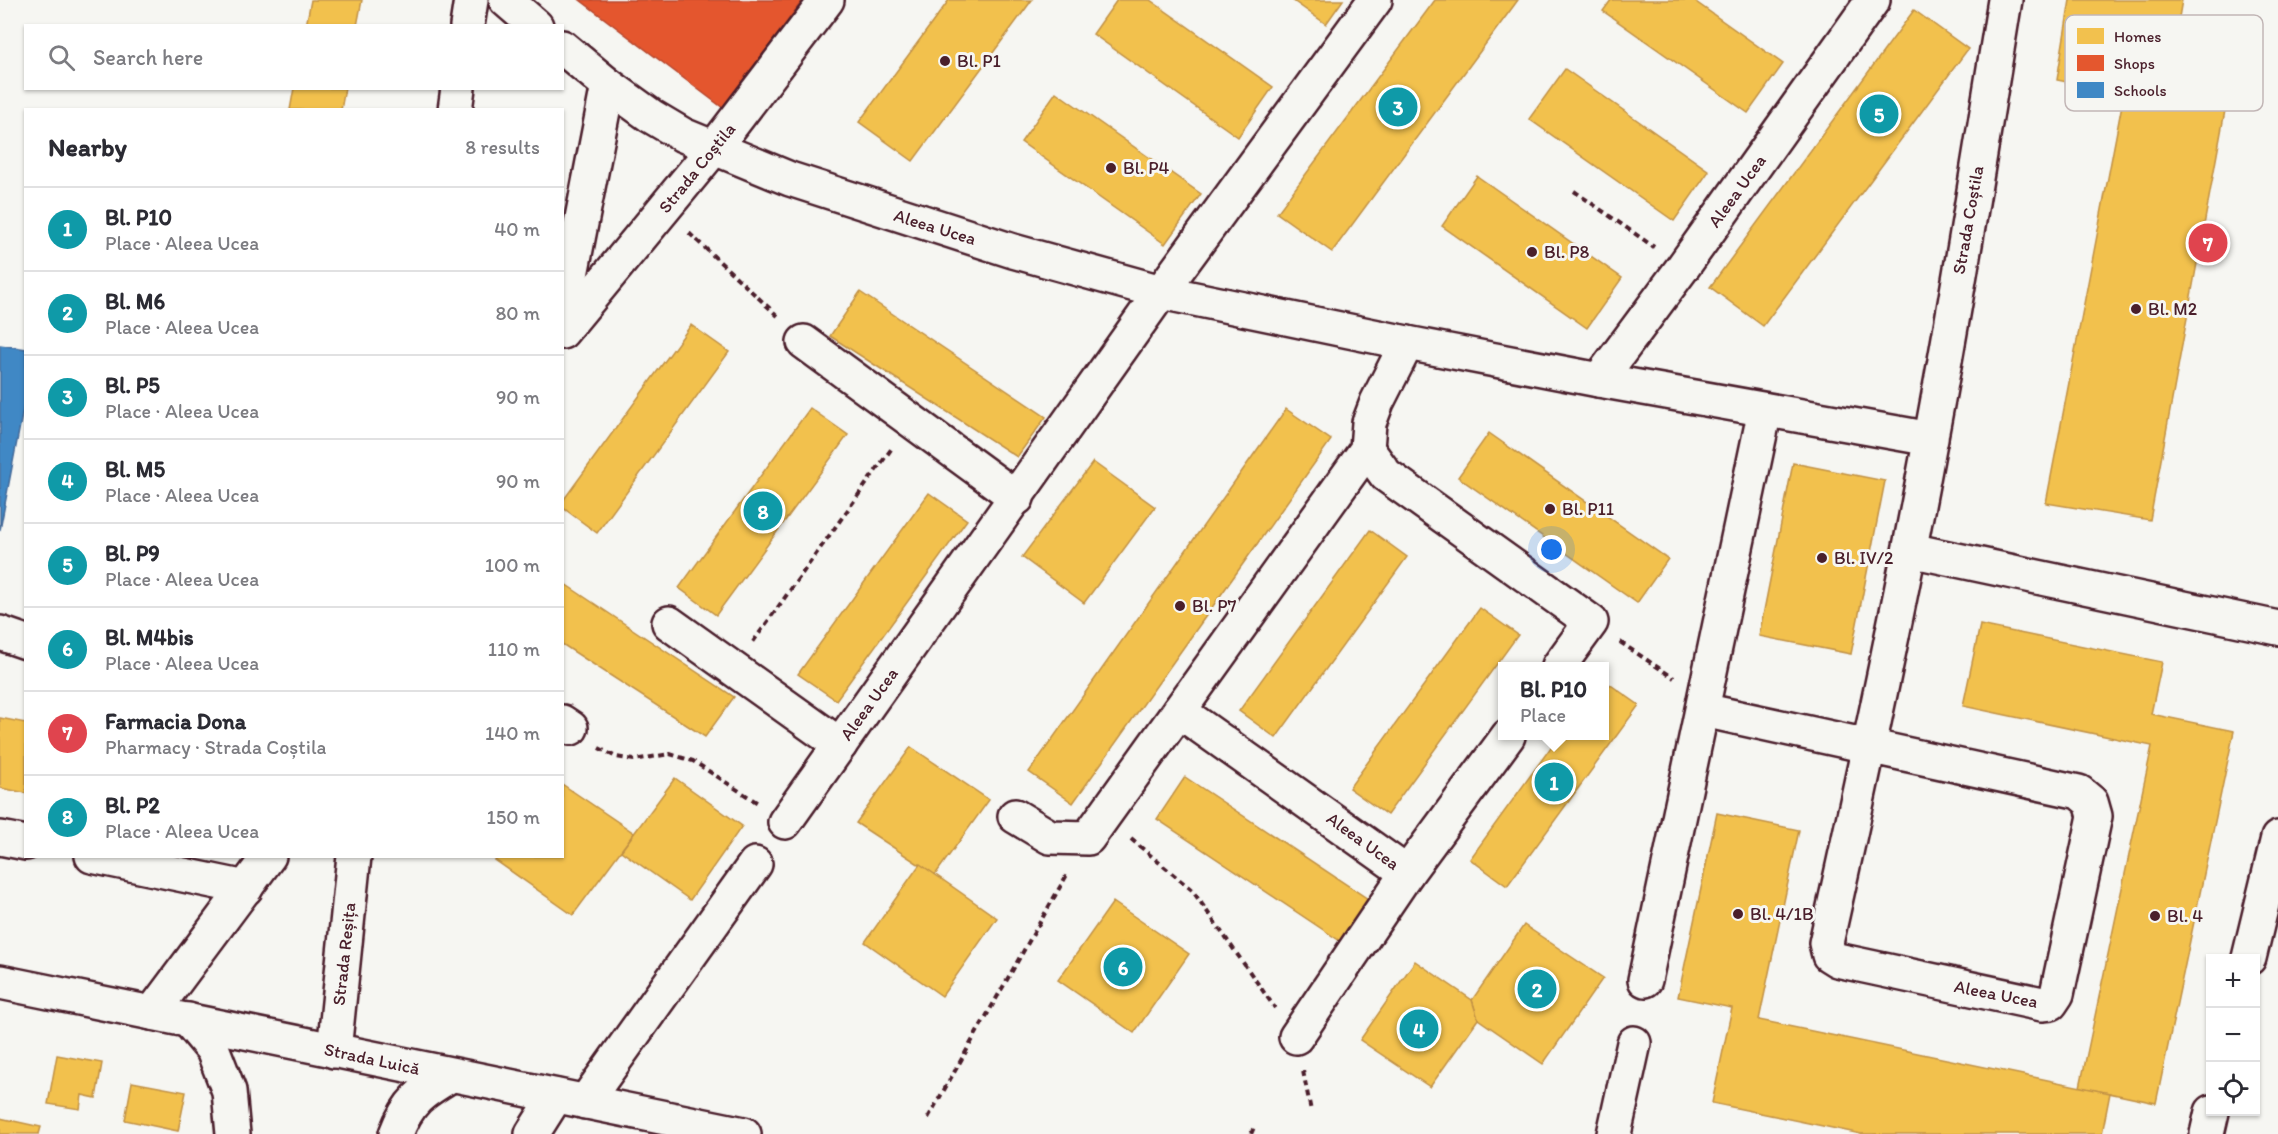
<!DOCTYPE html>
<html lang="en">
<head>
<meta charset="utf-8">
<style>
  :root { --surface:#fff; --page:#f7f7f7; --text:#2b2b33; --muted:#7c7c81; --line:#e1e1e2; --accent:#1a73e8 }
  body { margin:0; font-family:Itim,sans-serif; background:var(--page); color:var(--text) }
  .controls { position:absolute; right:18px; bottom:18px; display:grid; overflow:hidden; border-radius:0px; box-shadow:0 2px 4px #0004 }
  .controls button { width:54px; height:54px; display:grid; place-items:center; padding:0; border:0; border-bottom:2px solid var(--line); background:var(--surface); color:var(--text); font:30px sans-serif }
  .you { position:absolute; left:1552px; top:550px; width:21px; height:21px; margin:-15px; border:4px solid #fff; border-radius:50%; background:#1a73e8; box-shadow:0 0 0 9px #1a73e833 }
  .badge { display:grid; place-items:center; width:39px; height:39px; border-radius:50%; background:var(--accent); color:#fff; font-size:20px; font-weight:700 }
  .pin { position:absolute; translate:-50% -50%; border:3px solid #fff; box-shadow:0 2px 6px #0006 }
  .popup { position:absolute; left:1498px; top:662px; width:111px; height:78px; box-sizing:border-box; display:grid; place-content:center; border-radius:0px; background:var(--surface); filter:drop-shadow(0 2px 4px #0005); font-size:20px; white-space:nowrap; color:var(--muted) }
  .popup b { font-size:22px; color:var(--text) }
  .popup::after { content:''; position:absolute; left:50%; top:100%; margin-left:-12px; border:12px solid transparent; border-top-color:var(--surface) }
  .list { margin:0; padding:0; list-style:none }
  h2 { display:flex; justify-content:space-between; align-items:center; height:78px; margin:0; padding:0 24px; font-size:26px }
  h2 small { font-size:20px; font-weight:400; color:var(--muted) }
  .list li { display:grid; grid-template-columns:39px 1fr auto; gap:18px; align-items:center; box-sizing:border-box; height:84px; padding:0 24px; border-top:2px solid var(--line) }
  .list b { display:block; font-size:22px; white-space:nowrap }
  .list p { margin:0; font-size:20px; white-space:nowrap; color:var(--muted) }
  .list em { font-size:20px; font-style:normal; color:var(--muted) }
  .icon { flex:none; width:33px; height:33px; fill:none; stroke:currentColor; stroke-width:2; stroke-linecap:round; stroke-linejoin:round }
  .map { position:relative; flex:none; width:2278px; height:1134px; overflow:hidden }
  .search { position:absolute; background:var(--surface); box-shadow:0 2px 4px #0004; left:24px; top:24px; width:540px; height:66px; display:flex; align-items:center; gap:15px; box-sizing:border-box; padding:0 21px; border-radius:0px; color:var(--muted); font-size:22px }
  .panel { position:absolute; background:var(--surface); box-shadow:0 2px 4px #0004; left:24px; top:108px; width:540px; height:750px; border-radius:0px }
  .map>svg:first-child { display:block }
  .homes { fill:#f2c14e; stroke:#c09044; stroke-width:1.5 }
  .shops { fill:#e4572e; stroke:#b6462d; stroke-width:1.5 }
  .schools { fill:#3f88c5; stroke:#426897; stroke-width:1.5 }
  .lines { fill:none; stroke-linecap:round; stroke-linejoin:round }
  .minor-casing { stroke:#4a1f2b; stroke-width:38 }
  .major-casing { stroke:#4a1f2b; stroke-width:38 }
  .path { stroke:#4a1f2b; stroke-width:4; stroke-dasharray:6 4.5; stroke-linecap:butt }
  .minor { stroke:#f6f6f2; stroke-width:33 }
  .major { stroke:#f6f6f2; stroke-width:33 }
  .poi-dot { fill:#4a1f2b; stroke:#f6f6f2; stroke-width:2 }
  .labels { text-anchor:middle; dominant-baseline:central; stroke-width:6; stroke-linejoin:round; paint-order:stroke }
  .poi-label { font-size:18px; fill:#4a1f2b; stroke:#f6f6f2; text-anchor:start }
  .street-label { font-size:18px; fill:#4a1f2b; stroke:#f6f6f2 }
  .key { fill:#f6f6f2; stroke:#c2b6b6; stroke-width:1.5 }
  .key-label { font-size:16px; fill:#4a1f2b }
</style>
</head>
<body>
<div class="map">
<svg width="2278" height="1134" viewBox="0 0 2278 1134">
  <rect width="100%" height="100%" fill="#f6f6f2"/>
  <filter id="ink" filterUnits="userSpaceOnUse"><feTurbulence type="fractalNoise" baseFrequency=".0167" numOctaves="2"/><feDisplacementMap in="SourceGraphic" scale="12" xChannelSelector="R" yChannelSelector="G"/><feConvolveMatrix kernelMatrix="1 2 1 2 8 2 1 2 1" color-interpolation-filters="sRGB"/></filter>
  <g filter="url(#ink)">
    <g class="homes">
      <path d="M311,0h51l-5,26h-51z"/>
      <path d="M949,0h83l-119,161 -54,-39z"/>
      <path d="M1117,0h33l123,87 -35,50 -145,-103z"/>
      <path d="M1292,0h51l-17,24z"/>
      <path d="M1435,0h83l-186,252 -55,-39z"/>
      <path d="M1611,0h82l90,64 -35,49 -145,-102z"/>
      <path d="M2070,0h112l-16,92 60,13 -76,415 -104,-17 78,-409 -67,-14z"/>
      <path d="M1914,10l54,39 -205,277 -53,-39z"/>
      <path d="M1565,69l144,102 -35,50 -145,-102z"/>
      <path d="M294,88h51l-4,22h-51z"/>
      <path d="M1056,92l145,102 -36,50 -144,-102z"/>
      <path d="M1477,176l145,102 -35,50 -145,-102z"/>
      <path d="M860,292l186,125 -29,40 -187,-121z"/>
      <path d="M691,325l38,27 -132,181 -35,-26v-5z"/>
      <path d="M810,408l38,27 -132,180 -37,-27z"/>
      <path d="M1286,409l45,31 -258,363 -44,-31z"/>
      <path d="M1489,433l179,126 -31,44 -179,-126z"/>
      <path d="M1093,462l62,45 -71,96 -62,-46z"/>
      <path d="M1793,463l92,18 -34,173 -92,-18z"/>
      <path d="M929,493l38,27 -131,180 -38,-26z"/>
      <path d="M1370,530l37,27 -131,181 -37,-27z"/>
      <path d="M562,582l172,115 -29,40 -143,-93z"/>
      <path d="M1480,608l38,27 -131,180 -38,-27z"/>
      <path d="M1980,625l182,37 -11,52 83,17 -78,372 -76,-16 72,-341 -189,-40z"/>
      <path d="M1605,681l34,24 -132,181 -37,-27 89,-123h46z"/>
      <path d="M0,718l26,5v70l-26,-5z"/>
      <path d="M911,747l78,53 -54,75 -79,-52z"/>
      <path d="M1185,777l186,124 -28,42 -186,-124z"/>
      <path d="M675,778l67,48 -52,74 -69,-49z"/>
      <path d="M562,784l72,49 -61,82 -78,-55 3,-4h64z"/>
      <path d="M1717,813l82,17 -40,190 351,73 -8,41h-241l-149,-31 20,-95 -54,-11z"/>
      <path d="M920,864l77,54 -55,78 -77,-54z"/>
      <path d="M1113,902l76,52 -55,79 -76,-53z"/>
      <path d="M1524,925l79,53 -60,86 -65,-45 -6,-19z"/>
      <path d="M1415,961l57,39 6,19 -48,68 -70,-47z"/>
      <path d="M57,1055l45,8 -6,35 -14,-3 -2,14 -32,-5z"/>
      <path d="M132,1082l54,10 -8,39 -53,-11z"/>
      <path d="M0,1118l41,9 -2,7h-39z"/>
    </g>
    <path class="shops" d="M580,0h223l-80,108z"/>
    <path class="schools" d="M0,345l26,4v45l-26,136z"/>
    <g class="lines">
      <defs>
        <g id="minor">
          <path d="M506,0l30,26"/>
          <path d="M467,26l4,-26"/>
          <path d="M562,47l46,38 43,31 32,19 107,44 223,72 148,41 246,51 192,37 332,59"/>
          <path d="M455,110l3,-22"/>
          <path d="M562,321l46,-236"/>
          <path d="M562,332l152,-184 113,-148"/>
          <path d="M804,342l213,156"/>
          <path d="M1407,343l-30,59 -8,21 -2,26 -188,262 228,162 101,-137"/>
          <path d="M1599,380l84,-113 190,-267"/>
          <path d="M1367,449l19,26 205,147 -32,44"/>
          <path d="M1910,550l368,78"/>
          <path d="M669,623l171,122"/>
          <path d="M0,633l26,9"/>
          <path d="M1703,710l376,82 12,10 4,14 -38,178 -6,9 -9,1 -205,-44 -8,-5 -3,-12c37,-166 73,-333 104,-501 28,-146 51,-294 75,-442"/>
          <path d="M562,722l9,6"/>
          <path d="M1015,816l35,21 38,1 91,-127"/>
          <path d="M785,822l376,-530 214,-292"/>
          <path d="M0,838l26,5"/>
          <path d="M92,856l154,32"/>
          <path d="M2249,958l29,-120"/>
          <path d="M1645,980l120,-570"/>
          <path d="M152,1013l117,-157"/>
          <path d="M188,1020l25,30 16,41 4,43"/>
          <path d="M1296,1037l111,-164"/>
          <path d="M334,1051l20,-195"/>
          <path d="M585,1102l170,-238"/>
          <path d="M396,1134c12,-33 26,-42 55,-59"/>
          <path d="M532,1134l24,-38"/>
          <path d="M1614,1134l20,-91"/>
          <path d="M2207,1134l5,-22"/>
        </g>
        <path id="major" d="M0,982l744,152"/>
      </defs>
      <use href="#minor" class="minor-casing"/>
      <use href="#major" class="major-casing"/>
      <g class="path">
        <path d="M1574,191l80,56"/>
        <path d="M689,233l91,85"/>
        <path d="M753,642l139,-194"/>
        <path d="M1620,642l54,36"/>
        <path d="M599,748l17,9 18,3 36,-6 23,7 65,42"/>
        <path d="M1131,839l61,51 83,118"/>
        <path d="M1303,1071l8,40"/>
        <path d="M928,1118l140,-245"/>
        <path d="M1251,1134l4,-9"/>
      </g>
      <use href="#minor" class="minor"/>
      <use href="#major" class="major"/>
    </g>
  </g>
  <g class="poi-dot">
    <circle cx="945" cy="61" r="6"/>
    <circle cx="1111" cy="168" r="6"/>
    <circle cx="1532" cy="252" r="6"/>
    <circle cx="2136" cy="309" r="6"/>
    <circle cx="1550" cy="509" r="6"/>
    <circle cx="1822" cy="558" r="6"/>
    <circle cx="1180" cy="606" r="6"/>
    <circle cx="1738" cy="914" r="6"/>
    <circle cx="2155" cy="916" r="6"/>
  </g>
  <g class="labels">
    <g class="poi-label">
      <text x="957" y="61">Bl. P1</text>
      <text x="1123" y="168">Bl. P4</text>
      <text x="1544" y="252">Bl. P8</text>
      <text x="2148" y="309">Bl. M2</text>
      <text x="1562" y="509">Bl. P11</text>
      <text x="1834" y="558">Bl. IV/2</text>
      <text x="1192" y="606">Bl. P7</text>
      <text x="1750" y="914">Bl. 4/1B</text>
      <text x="2167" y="916">Bl. 4</text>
    </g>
    <g class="street-label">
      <text transform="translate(697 168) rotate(-51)">Strada Coștila</text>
      <text transform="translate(1737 191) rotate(-54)">Aleea Ucea</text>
      <text transform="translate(1968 220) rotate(-80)">Strada Coștila</text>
      <text transform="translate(935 227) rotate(17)">Aleea Ucea</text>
      <text transform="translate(869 704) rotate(-54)">Aleea Ucea</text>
      <text transform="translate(1363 841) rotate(36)">Aleea Ucea</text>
      <text transform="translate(344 954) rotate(-84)">Strada Reșița</text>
      <text transform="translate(1996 994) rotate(11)">Aleea Ucea</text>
      <text transform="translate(372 1059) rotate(12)">Strada Luică</text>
    </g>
  </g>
  <rect x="2065" y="15" width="198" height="96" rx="9" class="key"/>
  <rect x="2077" y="28" width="27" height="16" fill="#f2c14e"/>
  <rect x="2077" y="55" width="27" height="16" fill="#e4572e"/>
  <rect x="2077" y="82" width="27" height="16" fill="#3f88c5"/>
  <g class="key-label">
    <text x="2114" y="42">Homes</text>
    <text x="2114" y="69">Shops</text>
    <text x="2114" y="96">Schools</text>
  </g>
</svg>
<div class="controls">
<button>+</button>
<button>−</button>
<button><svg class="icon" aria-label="locate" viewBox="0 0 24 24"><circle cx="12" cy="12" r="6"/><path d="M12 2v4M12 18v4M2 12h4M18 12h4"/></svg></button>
</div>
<div class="you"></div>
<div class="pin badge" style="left:1554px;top:782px;background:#0f9aa8">1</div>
<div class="popup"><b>Bl. P10</b>Place</div>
<div class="pin badge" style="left:1537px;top:989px;background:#0f9aa8">2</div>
<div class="pin badge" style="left:1398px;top:107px;background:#0f9aa8">3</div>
<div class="pin badge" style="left:1419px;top:1029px;background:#0f9aa8">4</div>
<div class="pin badge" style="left:1879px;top:114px;background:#0f9aa8">5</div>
<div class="pin badge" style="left:1123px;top:967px;background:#0f9aa8">6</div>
<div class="pin badge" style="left:2208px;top:243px;background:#e0444e">7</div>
<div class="pin badge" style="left:763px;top:511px;background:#0f9aa8">8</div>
<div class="search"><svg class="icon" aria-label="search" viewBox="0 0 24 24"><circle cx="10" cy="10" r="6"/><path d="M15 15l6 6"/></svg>Search here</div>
<section class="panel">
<h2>Nearby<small>8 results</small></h2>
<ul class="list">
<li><span class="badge" style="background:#0f9aa8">1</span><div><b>Bl. P10</b><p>Place · Aleea Ucea</p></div><em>40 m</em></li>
<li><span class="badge" style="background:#0f9aa8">2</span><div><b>Bl. M6</b><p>Place · Aleea Ucea</p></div><em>80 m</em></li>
<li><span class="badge" style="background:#0f9aa8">3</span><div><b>Bl. P5</b><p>Place · Aleea Ucea</p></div><em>90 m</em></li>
<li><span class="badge" style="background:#0f9aa8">4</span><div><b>Bl. M5</b><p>Place · Aleea Ucea</p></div><em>90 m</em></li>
<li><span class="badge" style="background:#0f9aa8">5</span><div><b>Bl. P9</b><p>Place · Aleea Ucea</p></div><em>100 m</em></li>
<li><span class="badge" style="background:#0f9aa8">6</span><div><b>Bl. M4bis</b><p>Place · Aleea Ucea</p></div><em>110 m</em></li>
<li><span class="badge" style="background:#e0444e">7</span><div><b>Farmacia Dona</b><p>Pharmacy · Strada Coștila</p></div><em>140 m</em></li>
<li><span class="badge" style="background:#0f9aa8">8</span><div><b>Bl. P2</b><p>Place · Aleea Ucea</p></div><em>150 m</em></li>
</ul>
</section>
</div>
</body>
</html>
